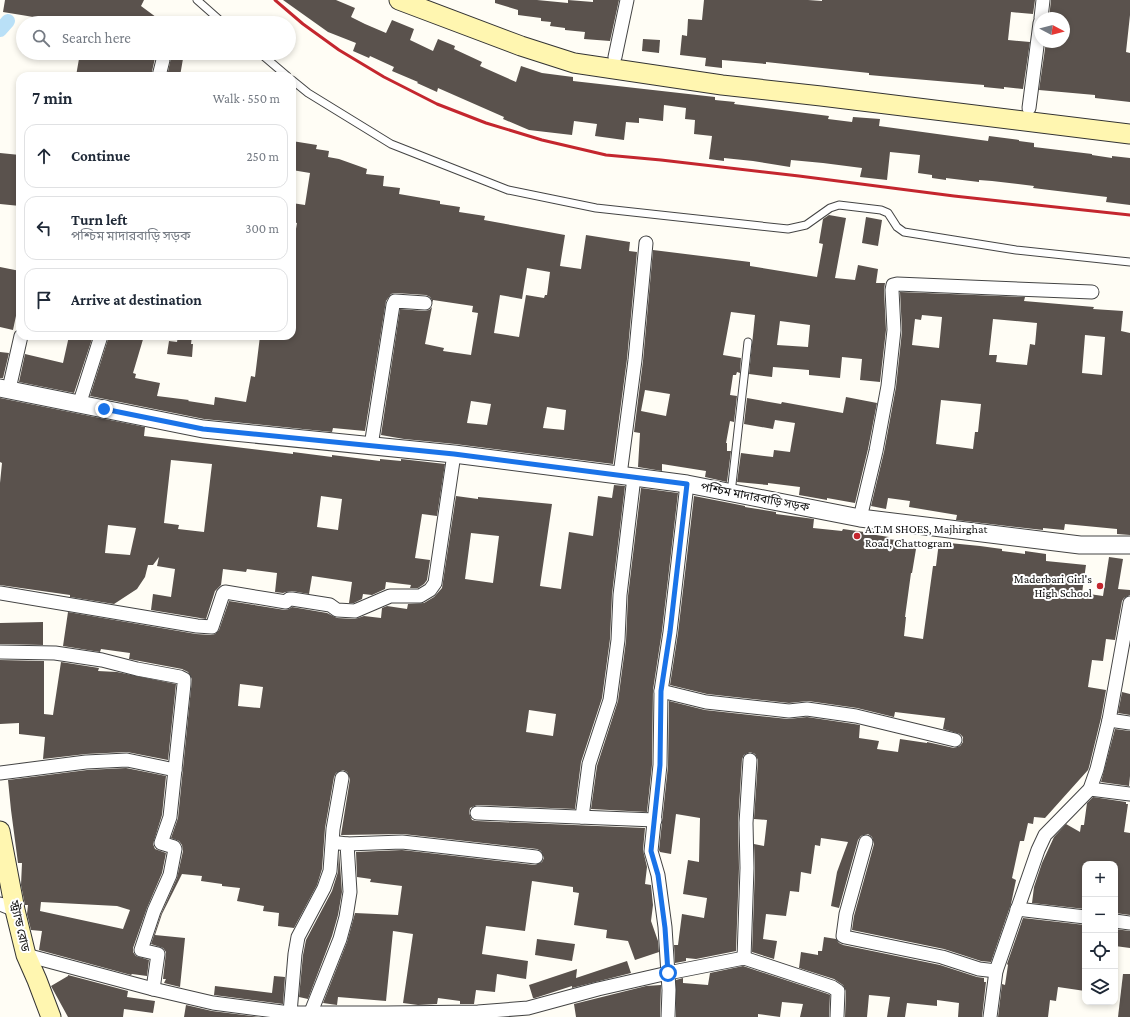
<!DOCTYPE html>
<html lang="en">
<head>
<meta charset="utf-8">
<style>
  :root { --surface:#fff; --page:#f2f2f3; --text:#1f2937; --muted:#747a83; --line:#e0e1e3 }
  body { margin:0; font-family:"Crimson Pro","Noto Sans Bengali",serif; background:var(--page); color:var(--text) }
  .controls { position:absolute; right:12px; bottom:12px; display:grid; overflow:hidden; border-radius:8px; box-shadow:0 2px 6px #0003 }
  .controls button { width:36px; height:36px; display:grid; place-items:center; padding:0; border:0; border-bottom:1px solid var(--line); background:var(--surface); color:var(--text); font:20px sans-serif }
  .compass { position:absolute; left:1034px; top:12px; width:36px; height:36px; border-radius:50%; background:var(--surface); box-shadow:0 2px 6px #0003; rotate:97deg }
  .stop { position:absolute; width:12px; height:12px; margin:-9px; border:3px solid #1a73e8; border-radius:50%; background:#fff }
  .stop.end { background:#1a73e8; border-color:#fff; box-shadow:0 1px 4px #0008 }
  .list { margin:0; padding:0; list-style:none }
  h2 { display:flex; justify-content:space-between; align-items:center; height:52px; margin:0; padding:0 16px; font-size:17px }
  h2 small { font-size:13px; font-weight:400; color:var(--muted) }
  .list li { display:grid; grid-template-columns:26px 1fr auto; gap:12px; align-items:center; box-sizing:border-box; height:64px; margin:0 8px 8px; padding:0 8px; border:1px solid var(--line); border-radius:12px }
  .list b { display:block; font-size:15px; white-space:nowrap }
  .list p { margin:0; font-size:13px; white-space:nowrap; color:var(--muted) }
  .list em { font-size:13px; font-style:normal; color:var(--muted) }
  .icon { flex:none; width:22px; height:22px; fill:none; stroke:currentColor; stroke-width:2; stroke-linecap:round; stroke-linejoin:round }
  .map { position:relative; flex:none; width:1130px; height:1017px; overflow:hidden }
  .search { position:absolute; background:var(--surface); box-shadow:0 2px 6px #0003; left:16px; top:16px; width:280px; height:44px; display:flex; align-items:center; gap:10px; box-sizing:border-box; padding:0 14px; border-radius:22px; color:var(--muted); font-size:15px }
  .panel { position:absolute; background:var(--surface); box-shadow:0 2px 6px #0003; left:16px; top:72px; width:280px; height:268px; border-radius:12px }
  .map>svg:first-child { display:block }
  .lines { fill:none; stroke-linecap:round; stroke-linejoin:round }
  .canal { stroke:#b9e0f7; stroke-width:14 }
  .building { fill:#5a524d; fill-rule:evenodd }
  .service-casing { stroke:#444; stroke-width:9 }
  .minor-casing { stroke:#444; stroke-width:15 }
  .tertiary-casing { stroke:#444; stroke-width:19 }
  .secondary-casing { stroke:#333; stroke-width:21 }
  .service { stroke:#fff; stroke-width:7 }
  .minor { stroke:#fff; stroke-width:13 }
  .tertiary { stroke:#fff; stroke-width:17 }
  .secondary { stroke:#fff6b0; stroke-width:19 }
  .rail { stroke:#c4262e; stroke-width:3 }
  .route { stroke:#1a73e8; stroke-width:5 }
  .poi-dot { fill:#c4262e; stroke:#fff; stroke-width:1.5 }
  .labels { text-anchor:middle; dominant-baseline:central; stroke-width:4; stroke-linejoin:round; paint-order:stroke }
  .street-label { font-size:12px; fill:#111; stroke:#fff }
  .poi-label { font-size:12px; fill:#111; stroke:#fff; text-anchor:start }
</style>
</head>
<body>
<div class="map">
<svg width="1130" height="1017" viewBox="0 0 1130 1017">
  <rect width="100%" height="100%" fill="#fffdf5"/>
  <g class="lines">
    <path class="canal" d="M0,30l8,-9"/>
  </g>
  <g class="building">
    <path d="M5,0h139l-3,6 23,17h-94l-67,-11z"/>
    <path d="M283,0h53l19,8 -4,9 14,7 21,9 6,-13 22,9 -4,11 23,11 5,-12 17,7 -1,3 28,13 -2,4 36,16 5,-16 21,7 31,4v4l142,16v3l20,2 -1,2 95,12 -1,3 24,3 1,-5 27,2 -1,7 109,15 1,-5 30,4v1l15,2v4l58,7v1l20,3v-2l18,2v47l-24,-3 1,-5 -74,-9 1,-2 -42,-5 -13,-1v2l-33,-4v2l-14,-2v-3l-14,-2 2,-18 -30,-3 -3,28 -27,-3 2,-9 -39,-5 -32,-3 -1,7 -37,-6 -29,-3v3l-15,-2 3,-23 -18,-2 1,-14 -10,-1 1,-11 -22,-3 -1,16 -24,-3v5l-13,-1 -2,18 -29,-4 2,-12 -23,-3 -2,14 -43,-5 -26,-11 1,-2 -66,-29 -1,4 -20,-9 1,-1 -26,-11 2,-4 -24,-11 -1,2 -16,-7 3,-8 -28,-11z"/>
    <path d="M495,0h42l31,3v-3l25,2v-2h26l-9,41 -26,-2 1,-7 -20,-2v-2l-15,-2 1,-4 -10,-1v-3l-23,-3v-5l-23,-7z"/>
    <path d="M704,0h104l14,1v-1h213l-2,14 -22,-2 -3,28 22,2 -7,47 -19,-2v2l-20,-2v-2l-104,-9 -11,-1v-2l-103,-11v2l-44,-4v8l-17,-2 1,-8 -26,-3 2,-20 5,1 1,-17 14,1z"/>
    <path d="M1051,0h79v15l-4,37 4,1v49l-35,-4v-3l-56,-5 7,-48h18v-24h-15z"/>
    <path d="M643,39l17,1 -1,13 -17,-2z"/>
    <path d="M80,53h80l-5,5 -4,18h-75z"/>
    <path d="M166,53h18l-4,23h-13l4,-18z"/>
    <path d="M292,141l25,4 -1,4 13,2 -1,6 11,2 28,10 -1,5 18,2 -1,10 17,2 -1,6 41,7v3l20,3 -1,5 26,4 -1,4 81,15 -5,31 21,3 5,-34 44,7 -1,9 8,1 -10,107 -14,105 -158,-20 -51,-5 -23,-4 19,-126 25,2 4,-1 3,-3 -7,37 19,4 -1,3 28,4 7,-42 -6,-1 1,-6 -40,-6v2l-3,-5 -4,-2 -31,-2 -4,1 -5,7 -21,130 -32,-3 -1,4 -128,-13 -114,-23 19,-60h35l-11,37 3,1 -1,4 25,5 -3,13 32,4 -1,1 26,4 1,-8 31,5 5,-26 4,1 5,-41h32v-84l5,-29 -5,-1v-19l13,2 5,-32 -18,-3zM527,268l23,4 -3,23h-2l-1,3 -18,-3 -7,42 -25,-4 6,-38 22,4zM471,401l20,3 -4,21 -20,-2zM547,407l19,3 -2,20 -21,-2z"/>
    <path d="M0,153l20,2v51l-20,-2z"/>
    <path d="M829,215l17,3 -11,60 20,2 3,-15 20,4 -2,14h9l-1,7 2,40 -6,52 -20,-2 2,-21 -20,-2 -2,21 -31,-3v-5l-36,-3 -1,10 -23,-3 6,-59 -24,-3 -8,43 18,3 -1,15 -3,-1 -1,3h-3l-3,20 7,1 -3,26 -4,-1 -4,22h1v8h4l-4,31 -22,-5 1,-6 -44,-7v7l-24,-4 2,-34 -6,-1 9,-71 10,-111 97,12v4l67,11 6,-33 -4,-1 4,-24zM780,321l30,4 -2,22 -31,-2zM645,390l25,4 -4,22 -25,-5z"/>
    <path d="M866,217l16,3 -4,26 -16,-3z"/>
    <path d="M0,267l20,4v26l-7,33 -13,-3z"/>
    <path d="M900,292l125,5 -1,4 70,6 -1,2 30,2 -2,20 9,2v202l-13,-1v-5l-52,-5 -1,6 -21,-2v2l-87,-10 1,-5 -48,-8 1,-6 -22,-3 -2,11 -15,-3 13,-54 12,-65 6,-56zM922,315l20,2 -3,31 -27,-3 3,-26 6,1zM993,319l44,4 -2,22 -5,-1 -3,21 -31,-3 1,-7h-8zM1085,335l20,2 -3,38 -20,-2zM941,400l40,4 -3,28h-3l-2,17 -37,-5z"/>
    <path d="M69,336h24l-19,57 -55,-11 6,-28 38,9z"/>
    <path d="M178,336h14l-1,8h2l-1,13 -25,-3 2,-13 8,1z"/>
    <path d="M0,352l9,1 -6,25h-3z"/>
    <path d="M846,397l31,6 -9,46 -13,54 -28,-5v2l-28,-5 1,-8 -32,-4v2l-31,-3 4,-29 32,4 1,-7 16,2 5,-29 -20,-3 -2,9 -29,-5 3,-26 34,6 1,-2 61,11z"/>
    <path d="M0,398l145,29 -1,9 149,18v-2l39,5v-2l48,6v-2l21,2v-2l44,5 -8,52 -15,-2 -7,44 15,2 -3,20 -3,4 -6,4h-8l1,-3 -25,-3 -1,7 -13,6 -9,-1 -1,5 -8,4h-5l3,-21 -40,-6 -3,18 -17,-3 -6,1 -3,1 -8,-1 2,-19 -30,-4 -1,3 -23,-3 -2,16 -6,6 -9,28 -55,-9 2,-16 18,3 4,-28 -18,-3 2,-9 -6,8h-5l-3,12 -8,12 -23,15 -44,-7v-2l-70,-10v-102l2,-20 -2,-1zM171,460l41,4 -8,68 -26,-3 1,-4 -15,-2zM321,496l21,3 -4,31 -21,-3zM108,525l28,3 -6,27 -25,-2z"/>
    <path d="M614,485l11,1 -13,108 -2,45 -8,59 -21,64 -6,47 -98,-4 -7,3 -1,5 3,7 5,1 168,7 -2,22 4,17 -2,17 6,1 2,20 -2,16 7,20 1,11 -24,8 -7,-19 -22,-3 1,-8 -33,-5 5,-32 -6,-1v-5l-41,-6 -7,50 -39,-5 -4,28 46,7 -2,18 -29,-5 -2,18 -19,-2 -2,14h-14v-3l-22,-3 -1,6 -19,1 -15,-2 10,-69 -20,-3 -7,70 -48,-4 -1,8 -14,-2 24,-61 8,-29 43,2 4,-29 -32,-4 1,-3 -14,-2 -1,-25 46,-2 133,15 7,-3 2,-4 -3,-7 -4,-2 -134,-15 -62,1 9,-56 -3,-7 -4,-2 -7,3 -2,4 -9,51 -3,41 -5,16 -23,43 -16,-2 1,-13 -16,-2 1,-5 -27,-5 3,-13 -18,-2v-2l-21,-3 1,-5 -20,-2 -20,40 -7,21 30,3 -5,49 -16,-4 2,-4h-3l3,-27 -3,-4 -12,-4 10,-30 16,-36 6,-27 -1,-6 -3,-4 -8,-3 7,-20 14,-139 -4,-7 -6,-3 -53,-10 1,-6 -29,-4 -1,3 -37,-6 5,-34 128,22 15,1 4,-1 4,-4 10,-29 56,9 4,-1 3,-2 35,6 10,5 18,1 9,-3 17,2 1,-10 5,-2 20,3 1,-5 16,-1 10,-6 8,-9 14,-92 22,3v-2l74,7 -12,82 21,3 8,-57 24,4 5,-40 14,2zM471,533l28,3 -6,47 -28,-4zM240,684l23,3 -3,21 -22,-2zM529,710l27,4 -3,22 -27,-4z"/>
    <path d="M641,488l37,5 -16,138 -9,59 -1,75 -5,47 -56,-3 6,-43 21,-65 8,-60 2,-45z"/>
    <path d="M694,496l51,10v1l31,5v2l38,5 -1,9 29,3 1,-2 21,3 -1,1 26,4 -1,2 29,4 -5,30h-1l-6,44h1l-2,19 19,3 10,-73h3l3,-24 41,4 22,3v2l23,3v-3l21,3v7l40,4 -4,28 21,3 6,-39 14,2 -5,30 12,1v5l-6,3 -2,3 -7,39 -9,-1 -3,22 -11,-1 -4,27 18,3 -5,28 -12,49 -1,3 -43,48 -11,-1 -1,7 -5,-1 -4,18h-4l-8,37 4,2 -5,24 -20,58 -10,-1 -37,-12 -92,-19 2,-14 20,-72 -2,-7 -4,-3 -7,2 -3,4 -19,68 -8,-2 6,-34 11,-30 -27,-4 -1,8 -5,-1 -4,29 -10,-2 -2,20 -9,-1 -4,25 -20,-2 -3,25 14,2 -3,18 -22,-7 3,-84 -1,-24 10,2 3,-26 -13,-1 4,-59 -3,-6 -5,-2 -6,3 -2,4 -4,64 1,45 -3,83 -40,8 -10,-1v3l-11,2 -1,-18h4l4,-31 22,4 3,-20 -24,-4 5,-34 11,2 1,-44 -24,-4 -5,40 -11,-2 -1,-2 9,-84 1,-65 36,9 83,9 19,-2 47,7 6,1 -1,13 20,3 -2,8 21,3 2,-13 27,4v-1l27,6 6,-2 3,-4v-5l-3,-3 -17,-5 2,-11 -50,-6 -1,5 -37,-9 -49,-7 -19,2 -82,-9 -37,-9 8,-52z"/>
    <path d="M43,622v23l-43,-1v-21z"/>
    <path d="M0,660l44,1v53l9,1 8,-53 38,6 -1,3 19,1 59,12 -8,76 -41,-8 -41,2 -43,5 2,-22 -26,-3v-11l-19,1z"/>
    <path d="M1122,692l8,2v21l-12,-2z"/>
    <path d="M1115,729l15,2v45l-1,10 -28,-4z"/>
    <path d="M126,768l40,8 -4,39 -9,29 2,5 11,4 -4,20 -15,35 -14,40v4l3,4 13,4 -2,16 -15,-2 -1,1 -92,-25 3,-19 -11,-1 -4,-16 1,-9h-3l-4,-20 1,-22h-4l-7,-53 -3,-30 79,-10zM41,902l76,4 13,4 -7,19 -83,-18z"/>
    <path d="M1093,797l33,5v2h2l-4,28 6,1v82l-15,-2v-49h-30v45l-53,-6 2,-16 8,-24 12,-26 12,-13 14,8 1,-7h3l3,-22z"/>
    <path d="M339,851l3,41 -4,23 -6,21 -24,63 -9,-2 4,-42 3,-15 26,-49 6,-19z"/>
    <path d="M1023,918l62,7v66l-27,-4 -2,14 -6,-1 -2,17h-50l4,-33 3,1 3,-20 -1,-1z"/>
    <path d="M1115,929l15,2v17l-15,-2z"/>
    <path d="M824,937l12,2 3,4 4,2 97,20 37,12 7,1v4h2l-4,35h-24l1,-14 -22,-3v6l-30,-3 -2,14h-18l3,-20 -21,-2 -2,22h-22l1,-26 -3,-6 -9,-6 -35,-11 2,-16 17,3v-4h4z"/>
    <path d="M537,939l38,5 -3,17 -37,-6z"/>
    <path d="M627,961l4,12 -59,15v-2l-37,12h-2l-4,-13 48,-16 -1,9z"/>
    <path d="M743,966l85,28 2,1 -1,22h-29l3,-13 -21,-2 -2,15 -22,-3v3h-82v-37l7,-2v5l25,2 2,-12z"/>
    <path d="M1123,974h7v43h-12z"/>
    <path d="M68,975l60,16 -1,6 28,4 -2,12 -29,-4 -1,8h-55l-17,-31 17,-10z"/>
    <path d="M274,976l11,1 -2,27 -69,-9 1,-9 57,7z"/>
    <path d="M661,985l-1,32h-84l-2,-13 72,-18z"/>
    <path d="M186,1005l26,6 47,6h-75z"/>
  </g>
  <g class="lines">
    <defs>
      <g id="service">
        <path d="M197,0l26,23"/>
        <path d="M260,53l27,23"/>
        <path d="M292,80l16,13 83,51 117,46 88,18 192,21 18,-4 24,-17 9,-3 42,5 7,3 9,14 7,5 112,18 114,12"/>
        <path d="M731,493l17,-151"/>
      </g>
      <g id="minor">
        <path d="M1041,18l2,-18"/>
        <path d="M615,57l12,-57"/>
        <path d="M159,76l4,-16"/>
        <path d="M1029,108l11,-85"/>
        <path d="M9,389l12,-53"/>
        <path d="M79,405l22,-69"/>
        <path d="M371,446l22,-141 2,-4 30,2"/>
        <path d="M620,475l15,-115 11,-117"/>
        <path d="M860,518l16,-67 12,-65 6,-56 -2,-40 1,-5 4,-1 195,8"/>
        <path d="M0,593l197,33 15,1 11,-33 2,-2 61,10 3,-3h3l38,6 7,5 18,1 35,-15h30l10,-6 5,-7 19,-129"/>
        <path d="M0,652l55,1 47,7 35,9 43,8 4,2v5l-14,133 -9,26 13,4 1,2 -5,26 -16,36 -13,39 17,4 -5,35"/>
        <path d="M661,691l45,11 83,9 18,-2 49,7 99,24"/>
        <path d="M1109,720l21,3"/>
        <path d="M0,773l86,-11 41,-2 48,10"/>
        <path d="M1090,789l40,5"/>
        <path d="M477,813l178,7"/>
        <path d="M582,817l7,-53 21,-64 8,-60 2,-45 14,-118"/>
        <path d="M866,842l-20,72 -3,22 2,1 97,20 37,12 17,2"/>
        <path d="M347,844l55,-2 134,15"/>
        <path d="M0,904l15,6"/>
        <path d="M1017,909l68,8"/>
        <path d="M1115,921l15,2"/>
        <path d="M26,955l127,34 60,14 77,10h96l92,-1 50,-4 70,-19 70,-16 76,-15 88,29 6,4 -1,26"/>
        <path d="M744,958l3,-90 -1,-45 4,-63"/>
        <path d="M311,1012l29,-73 6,-22 4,-25 -3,-48 -8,-1"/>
        <path d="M290,1013l5,-59 3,-17 26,-49 6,-17 3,-42 9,-51"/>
        <path d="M668,1017l1,-27 -4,-63 -7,-52 -7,-24 9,-86 1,-74 9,-59 17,-148"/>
        <path d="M990,1017l6,-46 42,-121 7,-15 45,-46 7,-20 12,-49 21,-117"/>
      </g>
      <path id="tertiary" d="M0,388l203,41 251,25 180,23 53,7 173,34 220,27h50"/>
      <g id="secondary">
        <path d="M399,0l122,46 53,17 148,22 99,11 309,38"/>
        <path d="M0,831l15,79 11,45 11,25 14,37"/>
      </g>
    </defs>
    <use href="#service" class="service-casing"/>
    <use href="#minor" class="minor-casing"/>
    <use href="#tertiary" class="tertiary-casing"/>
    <use href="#secondary" class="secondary-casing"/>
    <use href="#service" class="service"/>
    <use href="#minor" class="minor"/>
    <use href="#tertiary" class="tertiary"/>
    <use href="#secondary" class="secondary"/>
    <path class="rail" d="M275,0l28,24 36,26 45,27 53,27 49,19 56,17 64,15 55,5 138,16 155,20 176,19"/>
  </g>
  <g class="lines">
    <path class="route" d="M104,409l99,20 251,25 233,30 -17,148 -9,59 -1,74 -9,86 7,24 7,53 3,45"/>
  </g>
  <g class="poi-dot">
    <circle cx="857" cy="536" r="4"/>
    <circle cx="1100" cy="586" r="4"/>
  </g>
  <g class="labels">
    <g class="street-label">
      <text transform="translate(755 497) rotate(11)">পশ্চিম মাদারবাড়ি সড়ক</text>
      <text transform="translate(20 926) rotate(77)">স্ট্র্যান্ড রোড</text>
    </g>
    <g class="poi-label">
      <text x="865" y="529">A.T.M SHOES, Majhirghat<tspan x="865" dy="14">Road, Chattogram</tspan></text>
      <text x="1092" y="579" text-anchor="end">Maderbari Girl's<tspan x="1092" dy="14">High School</tspan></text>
    </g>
  </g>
</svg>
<div class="controls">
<button>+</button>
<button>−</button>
<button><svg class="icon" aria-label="locate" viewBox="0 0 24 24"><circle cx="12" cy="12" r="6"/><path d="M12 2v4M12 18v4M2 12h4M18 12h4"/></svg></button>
<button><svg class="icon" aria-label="layers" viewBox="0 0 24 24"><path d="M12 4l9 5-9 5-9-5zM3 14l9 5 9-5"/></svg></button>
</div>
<svg class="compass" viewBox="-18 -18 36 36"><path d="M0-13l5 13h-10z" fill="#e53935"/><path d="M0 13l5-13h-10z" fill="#747a83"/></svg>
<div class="stop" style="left:668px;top:973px"></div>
<div class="stop end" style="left:104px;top:409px"></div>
<div class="search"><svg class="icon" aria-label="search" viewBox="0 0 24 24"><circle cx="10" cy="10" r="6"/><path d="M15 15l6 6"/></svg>Search here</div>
<section class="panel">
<h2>7 min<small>Walk · 550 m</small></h2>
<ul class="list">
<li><svg class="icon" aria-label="ahead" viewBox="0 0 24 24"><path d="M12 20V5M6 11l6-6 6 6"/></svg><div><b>Continue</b></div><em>250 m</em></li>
<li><svg class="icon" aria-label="left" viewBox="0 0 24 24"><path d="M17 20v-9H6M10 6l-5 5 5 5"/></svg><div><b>Turn left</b><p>পশ্চিম মাদারবাড়ি সড়ক</p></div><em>300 m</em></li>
<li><svg class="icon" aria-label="arrive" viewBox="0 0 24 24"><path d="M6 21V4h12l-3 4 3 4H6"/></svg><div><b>Arrive at destination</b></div></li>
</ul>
</section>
</div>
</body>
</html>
